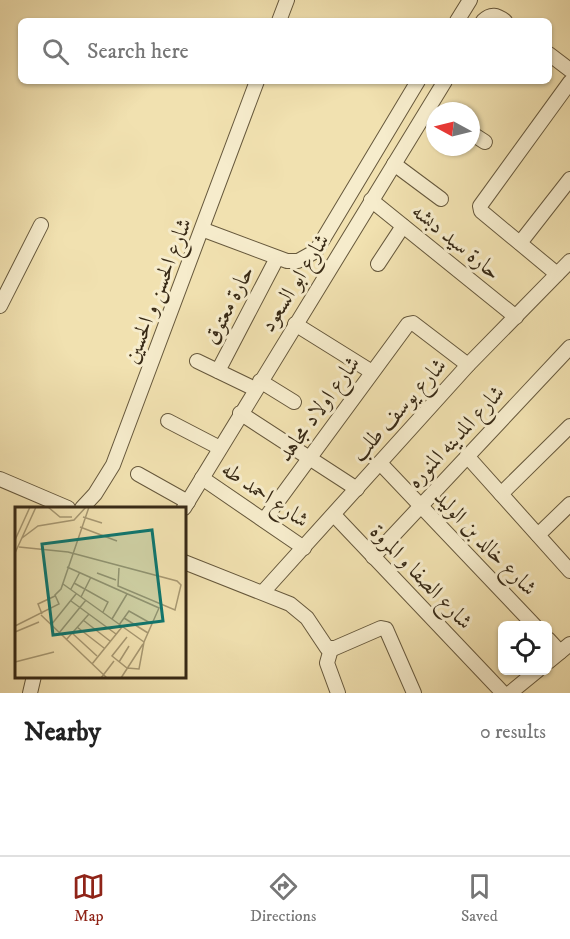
<!DOCTYPE html>
<html lang="en">
<head>
<meta charset="utf-8">
<style>
  :root { --surface:#fff; --page:#f6f6f6; --text:#222; --muted:#767676; --line:#e0e0e0; --accent:#8f2418 }
  body { margin:0; font-family:"IM FELL DW Pica",Amiri,serif; background:var(--page); color:var(--text) }
  .controls { position:absolute; right:18px; bottom:18px; display:grid; overflow:hidden; border-radius:9px; box-shadow:0 2px 4px #0004 }
  .controls button { width:54px; height:54px; display:grid; place-items:center; padding:0; border:0; border-bottom:2px solid var(--line); background:var(--surface); color:var(--text); font:30px sans-serif }
  .compass { position:absolute; left:426px; top:102px; width:54px; height:54px; border-radius:50%; background:var(--surface); box-shadow:0 2px 4px #0004; rotate:277deg }
  .list { margin:0; padding:0; list-style:none }
  h2 { display:flex; justify-content:space-between; align-items:center; height:78px; margin:0; padding:0 24px; font-size:26px }
  h2 small { font-size:20px; font-weight:400; color:var(--muted) }
  .icon { flex:none; width:33px; height:33px; fill:none; stroke:currentColor; stroke-width:2; stroke-linecap:round; stroke-linejoin:round }
  .map { position:relative; flex:none; width:570px; height:693px; overflow:hidden }
  .search { position:absolute; background:var(--surface); box-shadow:0 2px 4px #0004; left:18px; right:18px; top:18px; height:66px; display:flex; align-items:center; gap:15px; box-sizing:border-box; padding:0 21px; border-radius:9px; color:var(--muted); font-size:22px }
  .sheet { height:162px; background:var(--surface) }
  nav { display:flex; justify-content:space-around; align-items:center; box-sizing:border-box; height:84px; border-top:2px solid var(--line); background:var(--surface); font-size:16px; color:var(--muted) }
  nav a { display:grid; justify-items:center; gap:3px }
  nav .on { color:var(--accent) }
  .map>svg:first-child { display:block }
  .lines { fill:none; stroke-linecap:round; stroke-linejoin:round }
  .minor-casing { stroke:#66583c; stroke-width:16 }
  .minor { stroke:#f6eccc; stroke-width:14 }
  .labels { text-anchor:middle; dominant-baseline:central; stroke-width:6; stroke-linejoin:round; paint-order:stroke }
  .street-label { font-size:22px; fill:#382a16; stroke:#f6eccc }
  .inset-road { fill:none; stroke:#a79872; stroke-width:1.5 }
  .view { fill:#0f766e; fill-opacity:0.15; stroke:#0f766e; stroke-width:3 }
  .inset-edge { fill:none; stroke:#382a16; stroke-width:3 }
</style>
</head>
<body>
<div class="map">
<svg width="570" height="693" viewBox="0 0 570 693">
  <rect width="100%" height="100%" fill="#f1e1b0"/>
  <filter id="stains"><feTurbulence type="fractalNoise" baseFrequency=".00333" numOctaves="4"/><feColorMatrix values="0 0 0 0 .2 0 0 0 0 .09 0 0 0 0 .02 0 0 0 .5 -.17"/></filter>
  <radialGradient id="worn" r=".72"><stop offset=".6" stop-color="#630" stop-opacity="0"/><stop offset="1" stop-color="#630" stop-opacity=".3"/></radialGradient>
  <g class="lines">
    <defs>
      <g id="minor">
        <path d="M279,21l8,-21"/>
        <path d="M457,21l13,-21"/>
        <path d="M483,21c8,-8 14,-6 22,0"/>
        <path d="M549,54l21,16"/>
        <path d="M471,133l14,9"/>
        <path d="M394,164l47,35"/>
        <path d="M371,200l145,117"/>
        <path d="M204,230l83,31h11l18,-10 102,-170"/>
        <path d="M520,243l50,-64"/>
        <path d="M378,264l25,-38"/>
        <path d="M557,274l-76,-63 -1,-5 90,-124"/>
        <path d="M0,306l41,-81"/>
        <path d="M295,324l77,48"/>
        <path d="M197,361l58,28"/>
        <path d="M218,371l59,-113"/>
        <path d="M260,381l34,21"/>
        <path d="M240,413l117,76"/>
        <path d="M168,421l52,27"/>
        <path d="M467,456l103,115"/>
        <path d="M380,463l155,163"/>
        <path d="M138,474l50,28"/>
        <path d="M202,478l102,70"/>
        <path d="M0,479l68,29"/>
        <path d="M501,494l69,-68"/>
        <path d="M82,508l13,-14 18,-29 144,-384"/>
        <path d="M184,508l261,-427"/>
        <path d="M334,515l169,178"/>
        <path d="M264,520l144,-196 5,-1 55,42"/>
        <path d="M538,535l32,-31"/>
        <path d="M373,557l197,-210"/>
        <path d="M184,562l106,42 17,14 20,30h8l46,-20 5,1 28,64"/>
        <path d="M263,592l205,-227 102,-104"/>
        <path d="M548,639l12,13"/>
        <path d="M331,649l-4,14 11,30"/>
        <path d="M548,662l22,-18"/>
        <path d="M30,693l4,-17"/>
        <path d="M510,693l28,-23"/>
      </g>
    </defs>
    <use href="#minor" class="minor-casing"/>
    <use href="#minor" class="minor"/>
  </g>
  <g class="labels">
    <g class="street-label">
      <text transform="translate(456 242) rotate(39)">حارة سيد دبشه</text>
      <text transform="translate(295 283) rotate(-58)">شارع ابو السعود</text>
      <text transform="translate(158 291) rotate(-69)">شارع الحسن و الحسين</text>
      <text transform="translate(229 305) rotate(-63)">حارة معتوق</text>
      <text transform="translate(319 409) rotate(-54)">شارع اولاد مجاهد</text>
      <text transform="translate(399 410) rotate(-48)">شارع يوسف طلب</text>
      <text transform="translate(456 437) rotate(-47)">شارع المدينه المنوره</text>
      <text transform="translate(265 495) rotate(34)">شارع احمد طه</text>
      <text transform="translate(485 543) rotate(46)">شارع خالد بن الوليد</text>
      <text transform="translate(421 577) rotate(46)">شارع الصفا و المروة</text>
    </g>
  </g>
  <g transform="translate(15 507)">
    <rect width="171" height="171" fill="#f1e1b0"/>
    <path class="inset-road" d="M33,0l12,10h12M68,10l19,6M65,20l37,14M7,31l16,-12 36,-6 12,-13M0,33l15,-33M4,40l49,5 109,29 4,4 -6,25 -57,-24 1,-18M0,46l21,-46M52,60l92,41 -15,34 -5,27 -12,-1 -15,-12 15,-19M82,66l19,7M59,76l34,19 -5,10M48,77l81,58M56,82l9,-17M66,90l10,-20M56,94l45,33M27,107l-4,-10 17,-8M26,108l66,63M109,111l24,15M97,112l15,-25M68,113l27,21M36,118l25,-31M104,118l10,-14 23,13M0,119l44,-22 -4,-9 6,-6 28,-82M62,120l27,21M0,125l24,-10M44,126l27,-33M57,126l25,23M51,133l23,-26M0,155l39,-10M104,155l10,-16M77,157l30,-37M86,171l13,-17M106,171l22,-34"/>
    <path class="view" d="M137,23l11,91 -110,14 -11,-91z"/>
    <rect width="171" height="171" class="inset-edge"/>
  </g>
  <rect width="100%" height="100%" filter="url(#stains)"/>
  <rect width="100%" height="100%" fill="url(#worn)"/>
</svg>
<div class="controls">
<button><svg class="icon" aria-label="locate" viewBox="0 0 24 24"><circle cx="12" cy="12" r="6"/><path d="M12 2v4M12 18v4M2 12h4M18 12h4"/></svg></button>
</div>
<svg class="compass" viewBox="-18 -18 36 36"><path d="M0-13l5 13h-10z" fill="#e53935"/><path d="M0 13l5-13h-10z" fill="#767676"/></svg>
<div class="search"><svg class="icon" aria-label="search" viewBox="0 0 24 24"><circle cx="10" cy="10" r="6"/><path d="M15 15l6 6"/></svg>Search here</div>
</div>
<section class="sheet">
<h2>Nearby<small>0 results</small></h2>
<ul class="list">
</ul>
</section>
<nav>
<a class="on"><svg class="icon" aria-label="map" viewBox="0 0 24 24"><path d="M3 6l6-2 6 2 6-2v14l-6 2-6-2-6 2zM9 4v14M15 6v14"/></svg>Map</a>
<a><svg class="icon" aria-label="directions" viewBox="0 0 24 24"><path d="M12 3l9 9-9 9-9-9zM9 14v-3h6M13 9l2 2-2 2"/></svg>Directions</a>
<a><svg class="icon" aria-label="saved" viewBox="0 0 24 24"><path d="M7 4h10v16l-5-4-5 4z"/></svg>Saved</a>
</nav>
</body>
</html>
